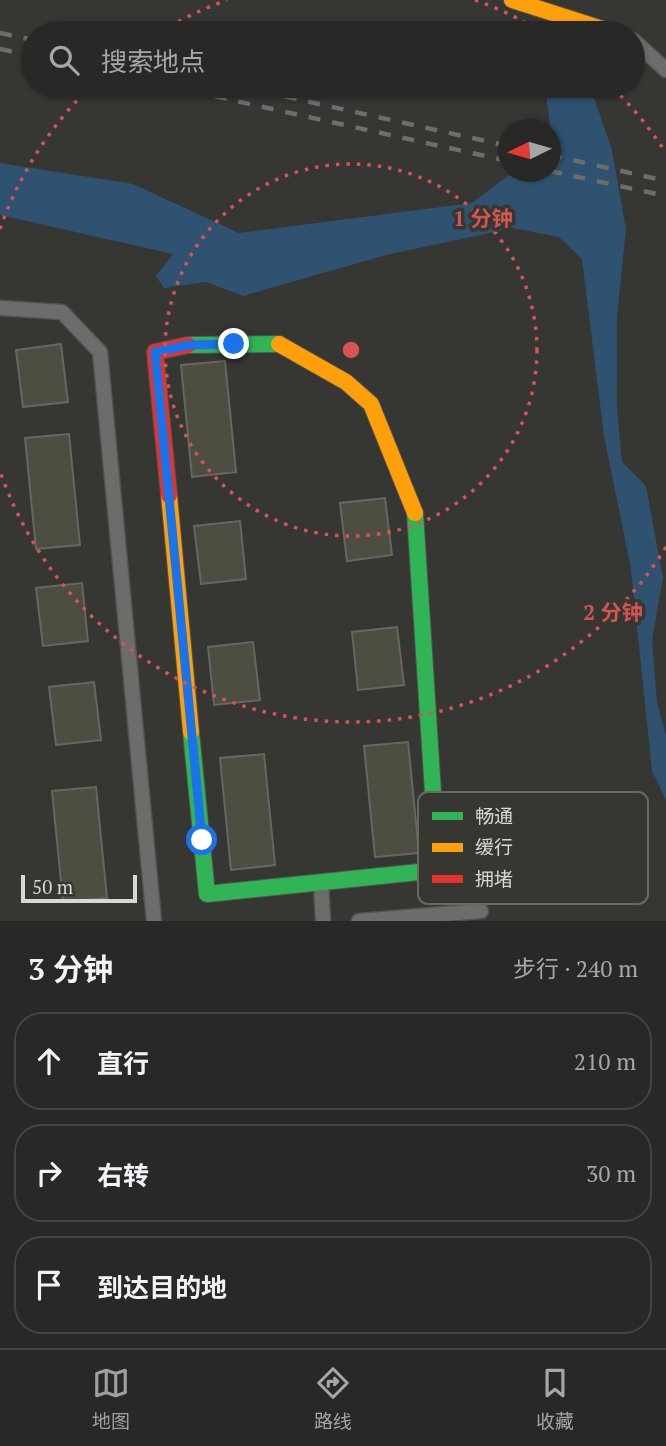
<!DOCTYPE html>
<html lang="zh">
<head>
<meta charset="utf-8">
<style>
  :root { --surface:#282826; --page:#30302e; --text:#f1f3f6; --muted:#a5a6a7; --line:#444443; --accent:#9f9f9c }
  body { margin:0; font-family:"PT Serif","Noto Sans SC",serif; background:var(--page); color:var(--text) }
  .compass { position:absolute; left:498px; top:119px; width:63px; height:63px; border-radius:50%; background:var(--surface); box-shadow:0 2px 5px #0004; rotate:265deg }
  .scale { position:absolute; left:21px; bottom:18px; width:116px; box-sizing:border-box; padding-left:7px; border:4px solid #d7d7d4; border-top:0; font-size:19px; line-height:24px; white-space:nowrap; color:#d7d7d4; -webkit-text-stroke:5px #373732; paint-order:stroke }
  .stop { position:absolute; width:21px; height:21px; margin:-16px; border:5px solid #1a73e8; border-radius:50%; background:#fff }
  .stop.end { background:#1a73e8; border-color:#fff; box-shadow:0 2px 7px #0008 }
  .list { margin:0; padding:0; list-style:none }
  h2 { display:flex; justify-content:space-between; align-items:center; height:91px; margin:0; padding:0 28px; font-size:30px }
  h2 small { font-size:23px; font-weight:400; color:var(--muted) }
  .list li { display:grid; grid-template-columns:46px 1fr auto; gap:21px; align-items:center; box-sizing:border-box; height:98px; margin:0 14px 14px; padding:0 14px; border:2px solid var(--line); border-radius:28px }
  .list b { display:block; font-size:26px; white-space:nowrap }
  .list em { font-size:23px; font-style:normal; color:var(--muted) }
  .icon { flex:none; width:38px; height:38px; fill:none; stroke:currentColor; stroke-width:2; stroke-linecap:round; stroke-linejoin:round }
  .map { position:relative; flex:none; width:666px; height:921px; overflow:hidden }
  .search { position:absolute; background:var(--surface); box-shadow:0 2px 5px #0004; left:21px; right:21px; top:21px; height:77px; display:flex; align-items:center; gap:18px; box-sizing:border-box; padding:0 24px; border-radius:38px; color:var(--muted); font-size:26px }
  .sheet { height:427px; background:var(--surface) }
  nav { display:flex; justify-content:space-around; align-items:center; box-sizing:border-box; height:98px; border-top:2px solid var(--line); background:var(--surface); font-size:19px; color:var(--muted) }
  nav a { display:grid; justify-items:center; gap:4px }
  nav .on { color:var(--accent) }
  .map>svg:first-child { display:block }
  .water { fill:#2e526f }
  .building { fill:#4e4d41; stroke:#666663; stroke-width:2 }
  .lines { fill:none; stroke-linecap:round; stroke-linejoin:round }
  .street-casing { stroke:#525250; stroke-width:17 }
  .fast-casing { stroke:#525250; stroke-width:18 }
  .slow-casing { stroke:#525250; stroke-width:18 }
  .jam-casing { stroke:#525250; stroke-width:18 }
  .street { stroke:#6c6c6a; stroke-width:14 }
  .fast { stroke:#30b455; stroke-width:16 }
  .slow { stroke:#ff9f0a; stroke-width:16 }
  .jam { stroke:#e5322d; stroke-width:16 }
  .rail { stroke:#6d6d6c; stroke-width:4.5; stroke-dasharray:12 12; stroke-linecap:butt }
  .route { stroke:#1a73e8; stroke-width:9 }
  .ring { fill:none; stroke:#d65453; stroke-width:3.5; stroke-dasharray:3.5 7 }
  .key { fill:#373732; stroke:#676763; stroke-width:2 }
  .key-label { font-size:19px; fill:#d7d7d4 }
  .centre { fill:#d65453; stroke:#373732; stroke-width:3.5 }
  .ring-label { font-size:21px; text-anchor:middle; font-weight:bold; fill:#d65453; stroke:#373732; stroke-width:7; stroke-linejoin:round; paint-order:stroke }
</style>
</head>
<body>
<div class="map">
<svg width="666" height="921" viewBox="0 0 666 921">
  <rect width="100%" height="100%" fill="#363633"/>
  <path class="water" d="M545,86h45l22,64 14,79 -9,87v93l5,53 24,24 17,92 -11,62 5,62 9,34v64l-14,-29 -21,-202 -27,-133 -22,-177 -23,-22 -46,-9 -123,26 -147,42 -37,-14 -42,6 -8,-12 17,-22 -173,-39v-52l133,21 106,49 233,-30 41,-31h37l2,-31z"/>
  <g class="building">
    <path d="M61,344l7,58 -45,5 -7,-57z"/>
    <path d="M225,361l11,111 -44,5 -11,-112z"/>
    <path d="M69,434l11,111 -44,4 -11,-111z"/>
    <path d="M385,498l7,57 -45,6 -7,-58z"/>
    <path d="M240,521l6,58 -45,5 -7,-58z"/>
    <path d="M82,583l6,58 -45,5 -7,-58z"/>
    <path d="M397,627l7,58 -46,5 -6,-58z"/>
    <path d="M253,642l7,58 -46,5 -6,-58z"/>
    <path d="M94,682l7,58 -45,5 -7,-58z"/>
    <path d="M408,742l11,111 -44,4 -11,-111z"/>
    <path d="M264,754l11,111 -44,5 -11,-112z"/>
    <path d="M96,787l11,111 -44,4 -11,-111z"/>
  </g>
  <g class="lines">
    <defs>
      <g id="street">
        <path d="M633,40l33,30"/>
        <path d="M0,308l62,4 38,40 54,569"/>
        <path d="M321,882l2,39"/>
        <path d="M359,921l122,-10"/>
      </g>
      <g id="fast">
        <path d="M188,345l91,-1"/>
        <path d="M191,732l16,162 231,-24 -23,-357"/>
      </g>
      <g id="slow">
        <path d="M512,0l103,33"/>
        <path d="M279,344l67,38 25,22 44,109"/>
        <path d="M169,495l22,237"/>
      </g>
      <path id="jam" d="M169,495l-14,-143 33,-7"/>
    </defs>
    <use href="#street" class="street-casing"/>
    <use href="#fast" class="fast-casing"/>
    <use href="#slow" class="slow-casing"/>
    <use href="#jam" class="jam-casing"/>
    <use href="#street" class="street"/>
    <use href="#fast" class="fast"/>
    <use href="#slow" class="slow"/>
    <use href="#jam" class="jam"/>
    <g class="rail">
      <path d="M0,33l33,7"/>
      <path d="M0,49l33,7"/>
      <path d="M168,86l340,75"/>
      <path d="M238,86l270,60"/>
      <path d="M550,155l116,26"/>
      <path d="M550,171l116,25"/>
    </g>
  </g>
  <g class="lines">
    <path class="route" d="M202,840l-47,-488 34,-7 45,-1"/>
  </g>
  <g class="ring">
    <circle cx="351" cy="350" r="186"/>
    <path d="M666 547A371 371 0 0 1 0 471M0 229A371 371 0 0 1 89 88M160 32A371 371 0 0 1 227 0M475 0A371 371 0 0 1 542 32M613 88A371 371 0 0 1 666 153"/>
  </g>
  <rect x="418" y="792" width="230" height="112" rx="10" class="key"/>
  <rect x="432" y="812" width="31" height="8" fill="#30b455"/>
  <rect x="432" y="843" width="31" height="9" fill="#ff9f0a"/>
  <rect x="432" y="875" width="31" height="8" fill="#e5322d"/>
  <g class="key-label">
    <text x="475" y="823">畅通</text>
    <text x="475" y="854">缓行</text>
    <text x="475" y="886">拥堵</text>
  </g>
  <circle cx="351" cy="350" r="10" class="centre"/>
  <g class="ring-label">
    <text x="483" y="226">1 分钟</text>
    <text x="613" y="620">2 分钟</text>
  </g>
</svg>
<svg class="compass" viewBox="-18 -18 36 36"><path d="M0-13l5 13h-10z" fill="#e53935"/><path d="M0 13l5-13h-10z" fill="#a5a6a7"/></svg>
<div class="scale">50 m</div>
<div class="stop" style="left:202px;top:840px"></div>
<div class="stop end" style="left:234px;top:344px"></div>
<div class="search"><svg class="icon" aria-label="search" viewBox="0 0 24 24"><circle cx="10" cy="10" r="6"/><path d="M15 15l6 6"/></svg>搜索地点</div>
</div>
<section class="sheet">
<h2>3 分钟<small>步行 · 240 m</small></h2>
<ul class="list">
<li><svg class="icon" aria-label="ahead" viewBox="0 0 24 24"><path d="M12 20V5M6 11l6-6 6 6"/></svg><div><b>直行</b></div><em>210 m</em></li>
<li><svg class="icon" aria-label="right" viewBox="0 0 24 24"><path d="M7 20v-9h11M14 6l5 5-5 5"/></svg><div><b>右转</b></div><em>30 m</em></li>
<li><svg class="icon" aria-label="arrive" viewBox="0 0 24 24"><path d="M6 21V4h12l-3 4 3 4H6"/></svg><div><b>到达目的地</b></div></li>
</ul>
</section>
<nav>
<a class="on"><svg class="icon" aria-label="map" viewBox="0 0 24 24"><path d="M3 6l6-2 6 2 6-2v14l-6 2-6-2-6 2zM9 4v14M15 6v14"/></svg>地图</a>
<a><svg class="icon" aria-label="directions" viewBox="0 0 24 24"><path d="M12 3l9 9-9 9-9-9zM9 14v-3h6M13 9l2 2-2 2"/></svg>路线</a>
<a><svg class="icon" aria-label="saved" viewBox="0 0 24 24"><path d="M7 4h10v16l-5-4-5 4z"/></svg>收藏</a>
</nav>
</body>
</html>
